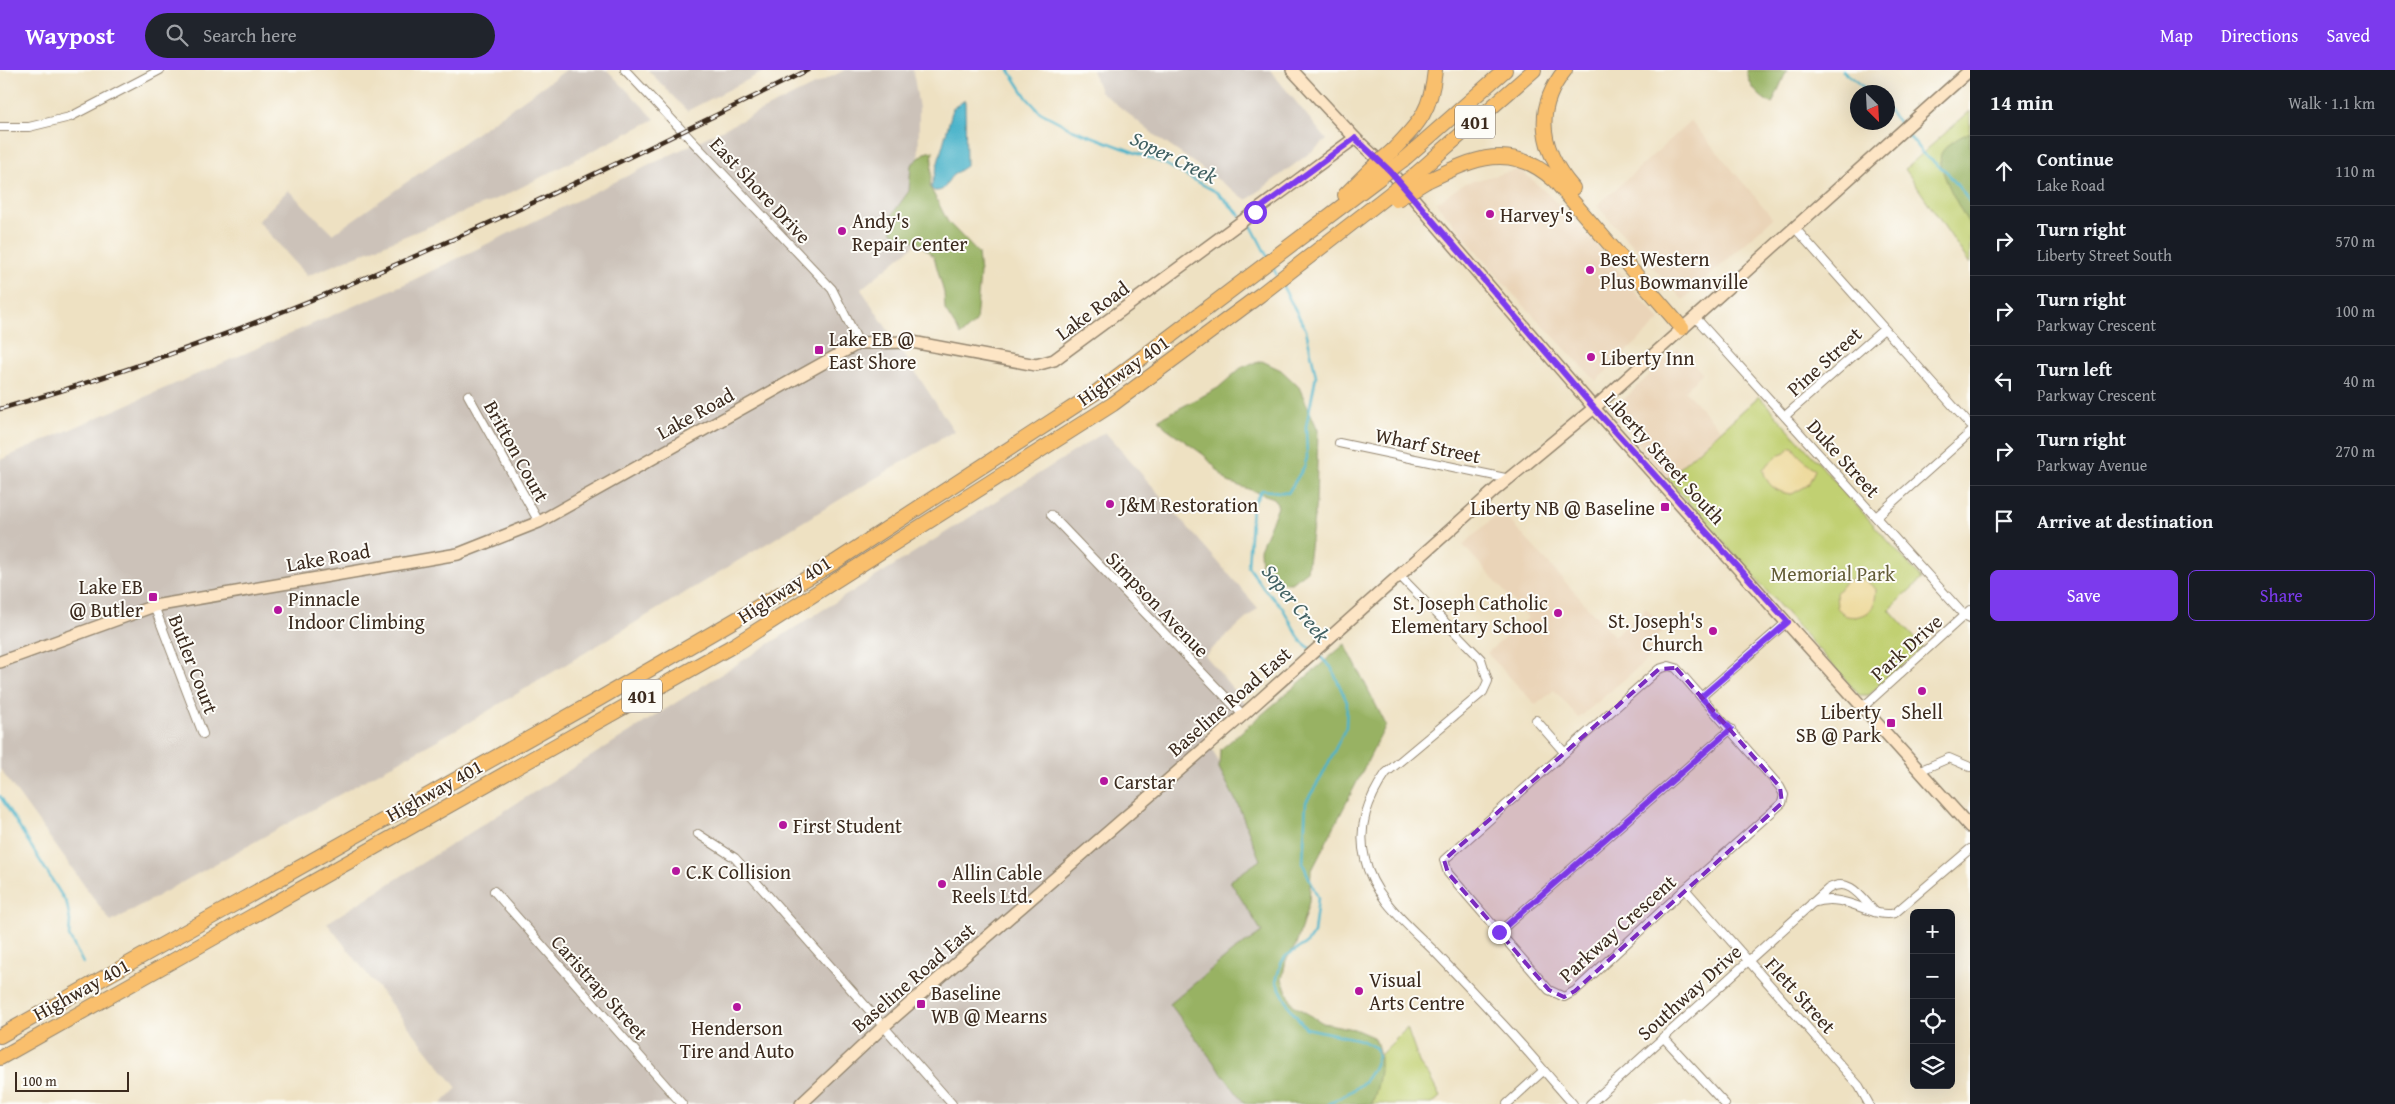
<!DOCTYPE html>
<html lang="en">
<head>
<meta charset="utf-8">
<style>
  :root { --surface:#171b24; --page:#20242c; --text:#f1f3f6; --muted:#9ea1a6; --line:#363941; --accent:#7c3aed }
  body { margin:0; font-family:"Gentium Book Plus",serif; background:var(--page); color:var(--text) }
  .controls { position:absolute; right:15px; bottom:15px; display:grid; overflow:hidden; border-radius:8px; box-shadow:0 5px 20px #0002 }
  .controls button { width:45px; height:45px; display:grid; place-items:center; padding:0; border:0; border-bottom:1px solid var(--line); background:var(--surface); color:var(--text); font:25px sans-serif }
  .compass { position:absolute; left:1850px; top:15px; width:45px; height:45px; border-radius:50%; background:var(--surface); box-shadow:0 5px 20px #0002; rotate:156deg }
  .scale { position:absolute; left:15px; bottom:12px; width:114px; box-sizing:border-box; padding-left:5px; border:2px solid #3b2a1e; border-top:0; font-size:14px; line-height:18px; white-space:nowrap; color:#3b2a1e; -webkit-text-stroke:4px #fdfcf7; paint-order:stroke }
  .stop { position:absolute; width:15px; height:15px; margin:-11px; border:4px solid #7c3aed; border-radius:50%; background:#fff }
  .stop.end { background:#7c3aed; border-color:#fff; box-shadow:0 1px 5px #0008 }
  .list { margin:0; padding:0; list-style:none }
  h2 { display:flex; justify-content:space-between; align-items:center; height:65px; margin:0; padding:0 20px; font-size:21px }
  h2 small { font-size:16px; font-weight:400; color:var(--muted) }
  .list li { display:grid; grid-template-columns:32px 1fr auto; gap:15px; align-items:center; box-sizing:border-box; height:70px; padding:0 20px; border-top:1px solid var(--line) }
  .list b { display:block; font-size:19px; white-space:nowrap }
  .list p { margin:0; font-size:16px; white-space:nowrap; color:var(--muted) }
  .list em { font-size:16px; font-style:normal; color:var(--muted) }
  .actions { display:flex; gap:10px; padding:15px 20px }
  .actions a { flex:1; padding:11px 0; border:1px solid var(--accent); border-radius:8px; text-align:center; font-size:18px; color:var(--accent) }
  .actions .main { background:var(--accent); color:#fff }
  .icon { flex:none; width:28px; height:28px; fill:none; stroke:currentColor; stroke-width:2; stroke-linecap:round; stroke-linejoin:round }
  .map { position:relative; flex:none; width:1970px; height:1034px; overflow:hidden }
  header { display:flex; align-items:center; gap:30px; box-sizing:border-box; height:70px; padding:0 25px; background:var(--accent); color:#fff }
  header strong { font-size:24px }
  nav { display:flex; gap:28px; margin-inline-start:auto; font-size:18px }
  .search { width:350px; height:45px; background:var(--page); display:flex; align-items:center; gap:12px; box-sizing:border-box; padding:0 18px; border-radius:28px; color:var(--muted); font-size:19px }
  main { display:flex }
  aside { flex:1; background:var(--surface) }
  .map>svg:first-child { display:block }
  .built { fill:#ead4b8 }
  .industrial { fill:#ccc2b9 }
  .green { fill:#c1d072; stroke:#7e7d48 }
  .forest { fill:#98b264; stroke:#6a6e41 }
  .sand { fill:#eeda9e; stroke:#94825e }
  .water { fill:#4bb4ca; stroke:#436f74 }
  .lines { fill:none; stroke-linecap:round; stroke-linejoin:round }
  .stream { stroke:#4bb4ca; stroke-width:2.5 }
  .street-casing { stroke:#948670; stroke-width:10 }
  .secondary-casing { stroke:#948670; stroke-width:14 }
  .highway-casing { stroke:#948670; stroke-width:16 }
  .street { stroke:#fff; stroke-width:8 }
  .secondary { stroke:#fde5c5; stroke-width:11 }
  .highway { stroke:#f9bf6d; stroke-width:14 }
  .rail-casing { stroke:#3b2a1e; stroke-width:4.5 }
  .rail { stroke:#fdfcf7; stroke-width:2.5; stroke-dasharray:8; stroke-linecap:butt }
  .highway-bridge-casing { stroke:#948670; stroke-width:16; stroke-linecap:butt }
  .highway-bridge { stroke:#f9bf6d; stroke-width:14 }
  .route { stroke:#7c3aed; stroke-width:6 }
  .marked { fill:#7b2cbf; fill-opacity:0.2; stroke:#7b2cbf; stroke-width:4; stroke-dasharray:10 6; stroke-linejoin:round }
  .poi-dot { fill:#b5179e; stroke:#fdfcf7; stroke-width:2 }
  .labels { text-anchor:middle; dominant-baseline:central; stroke-width:4; stroke-linejoin:round; paint-order:stroke }
  .shield { fill:#fdfcf7; stroke:#75695f; stroke-width:1 }
  .shield-label { font-size:19px; font-weight:bold; fill:#3b2a1e }
  .street-label { font-size:20px; fill:#3b2a1e; stroke:#fdfcf7 }
  .poi-label { font-size:20px; fill:#3b2a1e; stroke:#fdfcf7; text-anchor:start }
  .park-label { font-size:20px; fill:#635c37; stroke:#fdfcf7 }
  .water-label { font-size:21px; font-style:italic; fill:#416163; stroke:#fdfcf7 }
</style>
</head>
<body>
<header>
<strong>Waypost</strong>
<div class="search"><svg class="icon" aria-label="search" viewBox="0 0 24 24"><circle cx="10" cy="10" r="6"/><path d="M15 15l6 6"/></svg>Search here</div>
<nav><a>Map</a><a>Directions</a><a>Saved</a></nav>
</header>
<main>
<div class="map">
<svg width="1970" height="1034" viewBox="0 0 1970 1034">
  <rect width="100%" height="100%" fill="#fdfcf7"/>
  <filter id="ink" filterUnits="userSpaceOnUse"><feTurbulence type="fractalNoise" baseFrequency=".02" numOctaves="2"/><feDisplacementMap in="SourceGraphic" scale="10" xChannelSelector="R" yChannelSelector="G"/><feConvolveMatrix kernelMatrix="1 2 1 2 8 2 1 2 1" color-interpolation-filters="sRGB"/></filter>
  <filter id="wash" filterUnits="userSpaceOnUse"><feTurbulence type="fractalNoise" baseFrequency=".0096" numOctaves="4" result="noise"/><feDisplacementMap in="SourceGraphic" scale="20" xChannelSelector="R" yChannelSelector="G"/><feGaussianBlur stdDeviation="1.12" result="paint"/><feColorMatrix in="noise" values="0 0 0 0 0 0 0 0 0 0 0 0 0 0 0 0 0 1.4 0 .05"/><feComposite in="paint" operator="in"/></filter>
  <g filter="url(#wash)">
    <rect width="100%" height="100%" fill="#eee1c2"/>
    <g class="built">
      <path d="M1691,51l82,97 -90,82 -86,-94z"/>
      <path d="M1520,99l28,25 35,35 77,91 -64,61 -83,-87 -77,-91 29,-20z"/>
      <path d="M1678,278l24,25 -17,18 36,39 -54,49 -11,-11 -34,-49 -3,-15z"/>
      <path d="M1501,441l113,125 32,-28 19,22 -10,8 7,9 -83,71 -25,-28 -18,15 -49,-52 41,-35 -65,-73z"/>
    </g>
    <g class="industrial">
      <path d="M566,0h41l48,49 -149,76 -199,81 -49,-55 30,-31 45,44z"/>
      <path d="M648,0h119l-80,41z"/>
      <path d="M845,0h68l6,39 -1,133 -57,47 93,142 -481,289 -362,202 -111,-153v-309l409,-178z"/>
      <path d="M1092,0h178l57,70 -80,60 -90,-63 -57,-46z"/>
      <path d="M1105,362l153,176 -53,47 42,51 -42,27 33,72 22,56 -30,20 33,51 -31,20 2,134 11,18h-804l16,-16 -130,-165z"/>
    </g>
    <g class="green">
      <path d="M1970,41v153l-65,-95z"/>
      <path d="M1759,326l163,183 -33,30 34,38 -54,48h-10l-192,-216z"/>
      <path d="M1407,958l13,37 9,11 11,21 -8,7h-93l37,-32 5,-18z"/>
    </g>
    <g class="forest">
      <path d="M1747,0h40l-15,34c-13,-7 -24,-18 -25,-34z"/>
      <path d="M1970,62v94c-7,-13 -37,-62 -28,-74 6,-9 18,-15 28,-20z"/>
      <path d="M933,81l-3,36 18,35 30,31 2,20 -4,49 -15,13 -16,-25 -1,-17 -10,-36 -16,-15 -26,-10 -1,-16 18,-25 2,-26 14,-12z"/>
      <path d="M1262,291l19,9 18,17 19,43 -2,72 -9,69 -16,12 -14,-1 -16,-13 -1,-20 18,-42 -4,-9 -46,-16 -24,-27 -39,-28 -6,-8 59,-31 24,-21z"/>
      <path d="M1345,574l41,81 -75,147 -2,30 -13,43 -10,15 -4,20 11,25 30,18 31,6 21,9c9,24 5,42 -3,66h-127l-75,-100 62,-52 30,-20 -32,-51 30,-21 -22,-55 -19,-37 1,-18z"/>
    </g>
    <g class="sand">
      <path d="M1789,377h4c4,9 15,15 22,23l-7,15 -16,9c-15,-1 -26,-9 -29,-25l14,-13 8,-3z"/>
      <path d="M1857,508l8,2 11,9c0,21 -9,30 -30,27l-9,-8 -1,-15 10,-12z"/>
    </g>
    <path class="water" d="M965,30l1,66c-4,3 -10,6 -14,10 -7,7 -5,16 -18,15l-3,-3 22,-80z"/>
    <g class="lines">
      <g class="stream">
        <path d="M1009,0l18,28 13,14 32,17 91,34 55,30 23,23"/>
        <path d="M1842,0l28,22"/>
        <path d="M1888,40l15,17"/>
        <path d="M1906,62l17,22 24,18 23,30"/>
        <path d="M1247,152l5,5 16,31"/>
        <path d="M1272,195l5,11"/>
        <path d="M1282,215l24,45 10,46 -10,51 1,31 -3,9 -16,26 -26,-3 -10,16 -4,60 16,23 18,18 19,34 10,8"/>
        <path d="M1317,584l14,13 16,35 -1,25 -24,49 -16,26 -3,62 15,34 -4,35 -7,10 -21,13 -5,7 -5,18 15,29 15,18 55,12 15,8 2,8c-9,30 -24,33 -49,48"/>
        <path d="M0,726l67,108 3,17 -1,15 14,27"/>
      </g>
    </g>
  </g>
  <g filter="url(#ink)">
    <g class="lines">
      <defs>
        <g id="street">
          <path d="M625,0l207,219 27,54"/>
          <path d="M0,57h29l41,-10 90,-47"/>
          <path d="M1794,157l176,198"/>
          <path d="M1695,247l269,298 6,3"/>
          <path d="M468,325l71,127"/>
          <path d="M1785,346l99,-87"/>
          <path d="M1339,373l171,36"/>
          <path d="M1051,445l192,200"/>
          <path d="M1876,447l94,-84"/>
          <path d="M1400,506l81,83 7,22 -5,11 -97,81c-18,26 -29,54 -21,86 8,38 43,66 70,93 21,22 42,44 62,66 27,28 51,58 76,86"/>
          <path d="M154,536l49,128"/>
          <path d="M1669,596l7,2 104,119 4,8 -2,8 -97,86 -110,102 -11,6 -15,-7 -101,-117 -4,-13 215,-191z"/>
          <path d="M1701,627l86,-75"/>
          <path d="M1863,637l107,-97"/>
          <path d="M1536,650l28,32"/>
          <path d="M1919,701l30,-13 21,9"/>
          <path d="M698,764l37,24 217,246"/>
          <path d="M1685,819l174,197 10,18"/>
          <path d="M494,821l188,213"/>
          <path d="M1812,833c35,-12 59,17 83,10l75,-64"/>
          <path d="M1499,862l232,-203"/>
          <path d="M1663,967l62,67"/>
          <path d="M1507,1034l36,-33"/>
          <path d="M1590,1034l238,-215c21,-13 33,8 47,23"/>
        </g>
        <g id="secondary">
          <path d="M1292,0l63,68 35,33 204,237 376,419"/>
          <path d="M0,592l154,-56 304,-52 81,-32 320,-179 53,-1 124,23 18,-5 301,-222"/>
          <path d="M801,1034l82,-77 360,-312 253,-226 98,-81 376,-338"/>
        </g>
        <g id="highway">
          <path d="M1565,0c-32,40 -24,81 8,118"/>
          <path d="M1393,80c27,-28 38,-39 42,-80"/>
          <path d="M1403,90l102,-90"/>
          <path d="M1417,103l117,-103"/>
          <path d="M1427,111c46,-22 84,-41 128,0l127,147"/>
          <path d="M1345,125l26,-26"/>
          <path d="M0,966l599,-337 236,-137 263,-171 280,-212"/>
          <path d="M0,988l736,-414 377,-240 147,-109 131,-102"/>
        </g>
      </defs>
      <use href="#street" class="street-casing"/>
      <use href="#secondary" class="secondary-casing"/>
      <use href="#highway" class="highway-casing"/>
      <use href="#street" class="street"/>
      <use href="#secondary" class="secondary"/>
      <use href="#highway" class="highway"/>
      <defs>
        <path id="rail" d="M0,339c282,-80 545,-210 808,-339"/>
      </defs>
      <use href="#rail" class="rail-casing"/>
      <use href="#rail" class="rail"/>
      <defs>
        <g id="highway-bridge">
          <path d="M1371,99l22,-19"/>
          <path d="M1378,109l25,-19"/>
          <path d="M1391,123l26,-20"/>
          <path d="M1396,130l31,-19"/>
        </g>
      </defs>
      <use href="#highway-bridge" class="highway-bridge-casing"/>
      <use href="#highway-bridge" class="highway-bridge"/>
    </g>
  </g>
  <g class="lines" filter="url(#ink)">
    <path class="route" d="M1255,142l100,-74 35,33 204,237 194,214 -87,75 30,32 -232,203"/>
  </g>
  <path class="marked" d="M1676,598l104,119 2,16 -207,188 -11,6 -15,-7 -101,-117 -4,-13 215,-191z"/>
  <g class="poi-dot">
    <circle cx="1490" cy="144" r="5"/>
    <circle cx="842" cy="161" r="5"/>
    <circle cx="1590" cy="200" r="5"/>
    <rect x="814" y="275" width="10" height="10" rx="2.5"/>
    <circle cx="1591" cy="287" r="5"/>
    <circle cx="1110" cy="434" r="5"/>
    <rect x="1660" y="432" width="10" height="10" rx="2.5"/>
    <rect x="148" y="522" width="10" height="10" rx="2.5"/>
    <circle cx="278" cy="540" r="5"/>
    <circle cx="1558" cy="543" r="5"/>
    <circle cx="1713" cy="561" r="5"/>
    <circle cx="1922" cy="621" r="5"/>
    <rect x="1886" y="648" width="10" height="10" rx="2.5"/>
    <circle cx="1104" cy="711" r="5"/>
    <circle cx="783" cy="755" r="5"/>
    <circle cx="676" cy="801" r="5"/>
    <circle cx="942" cy="814" r="5"/>
    <circle cx="1359" cy="921" r="5"/>
    <rect x="916" y="929" width="10" height="10" rx="2.5"/>
    <circle cx="737" cy="937" r="5"/>
  </g>
  <g class="labels">
    <g class="shield">
      <rect x="1455" y="35.5" width="40" height="33" rx="4"/>
      <rect x="622" y="609.5" width="40" height="33" rx="4"/>
    </g>
    <g class="shield-label">
      <text x="1475" y="52">401</text>
      <text x="642" y="626">401</text>
    </g>
    <g class="street-label">
      <text transform="translate(761 120) rotate(47)">East Shore Drive</text>
      <text transform="translate(1092 240) rotate(-36)">Lake Road</text>
      <text transform="translate(1824 291) rotate(-42)">Pine Street</text>
      <text transform="translate(1123 300) rotate(-35)">Highway 401</text>
      <text transform="translate(695 343) rotate(-29)">Lake Road</text>
      <text transform="translate(1428 375) rotate(12)">Wharf Street</text>
      <text transform="translate(517 381) rotate(61)">Britton Court</text>
      <text transform="translate(1665 388) rotate(48)">Liberty Street South</text>
      <text transform="translate(1844 388) rotate(48)">Duke Street</text>
      <text transform="translate(328 487) rotate(-10)">Lake Road</text>
      <text transform="translate(784 519) rotate(-33)">Highway 401</text>
      <text transform="translate(1158 534) rotate(46)">Simpson Avenue</text>
      <text transform="translate(1906 577) rotate(-42)">Park Drive</text>
      <text transform="translate(194 594) rotate(69)">Butler Court</text>
      <text transform="translate(1229 631) rotate(-41)">Baseline Road East</text>
      <text transform="translate(434 720) rotate(-29)">Highway 401</text>
      <text transform="translate(1617 858) rotate(-42)">Parkway Crescent</text>
      <text transform="translate(913 907) rotate(-41)">Baseline Road East</text>
      <text transform="translate(600 917) rotate(48)">Caristrap Street</text>
      <text transform="translate(81 919) rotate(-29)">Highway 401</text>
      <text transform="translate(1689 922) rotate(-42)">Southway Drive</text>
      <text transform="translate(1801 925) rotate(48)">Flett Street</text>
    </g>
    <g class="poi-label">
      <text x="1500" y="144">Harvey's</text>
      <text x="852" y="150">Andy's<tspan x="852" dy="23">Repair Center</tspan></text>
      <text x="1600" y="188">Best Western<tspan x="1600" dy="23">Plus Bowmanville</tspan></text>
      <text x="829" y="268">Lake EB @<tspan x="829" dy="23">East Shore</tspan></text>
      <text x="1601" y="287">Liberty Inn</text>
      <text x="1120" y="434">J&amp;M Restoration</text>
      <text x="1655" y="437" text-anchor="end">Liberty NB @ Baseline</text>
      <text x="143" y="516" text-anchor="end">Lake EB<tspan x="143" dy="23">@ Butler</tspan></text>
      <text x="288" y="528">Pinnacle<tspan x="288" dy="23">Indoor Climbing</tspan></text>
      <text x="1548" y="532" text-anchor="end">St. Joseph Catholic<tspan x="1548" dy="23">Elementary School</tspan></text>
      <text x="1703" y="550" text-anchor="end">St. Joseph's<tspan x="1703" dy="23">Church</tspan></text>
      <text x="1881" y="641" text-anchor="end">Liberty<tspan x="1881" dy="23">SB @ Park</tspan></text>
      <text x="1922" y="641" text-anchor="middle">Shell</text>
      <text x="1114" y="711">Carstar</text>
      <text x="793" y="755">First Student</text>
      <text x="686" y="801">C.K Collision</text>
      <text x="952" y="802">Allin Cable<tspan x="952" dy="23">Reels Ltd.</tspan></text>
      <text x="1369" y="909">Visual<tspan x="1369" dy="23">Arts Centre</tspan></text>
      <text x="931" y="922">Baseline<tspan x="931" dy="23">WB @ Mearns</tspan></text>
      <text x="737" y="957" text-anchor="middle">Henderson<tspan x="737" dy="23">Tire and Auto</tspan></text>
    </g>
    <g class="park-label">
      <text x="1833" y="503">Memorial Park</text>
    </g>
    <g class="water-label">
      <text transform="translate(1174 87) rotate(26)">Soper Creek</text>
      <text transform="translate(1296 533) rotate(51)">Soper Creek</text>
    </g>
  </g>
</svg>
<div class="controls">
<button>+</button>
<button>−</button>
<button><svg class="icon" aria-label="locate" viewBox="0 0 24 24"><circle cx="12" cy="12" r="6"/><path d="M12 2v4M12 18v4M2 12h4M18 12h4"/></svg></button>
<button><svg class="icon" aria-label="layers" viewBox="0 0 24 24"><path d="M12 4l9 5-9 5-9-5zM3 14l9 5 9-5"/></svg></button>
</div>
<svg class="compass" viewBox="-18 -18 36 36"><path d="M0-13l5 13h-10z" fill="#e53935"/><path d="M0 13l5-13h-10z" fill="#9ea1a6"/></svg>
<div class="scale">100 m</div>
<div class="stop" style="left:1255px;top:142px"></div>
<div class="stop end" style="left:1499px;top:862px"></div>
</div>
<aside>
<h2>14 min<small>Walk · 1.1 km</small></h2>
<ul class="list">
<li><svg class="icon" aria-label="ahead" viewBox="0 0 24 24"><path d="M12 20V5M6 11l6-6 6 6"/></svg><div><b>Continue</b><p>Lake Road</p></div><em>110 m</em></li>
<li><svg class="icon" aria-label="right" viewBox="0 0 24 24"><path d="M7 20v-9h11M14 6l5 5-5 5"/></svg><div><b>Turn right</b><p>Liberty Street South</p></div><em>570 m</em></li>
<li><svg class="icon" aria-label="right" viewBox="0 0 24 24"><path d="M7 20v-9h11M14 6l5 5-5 5"/></svg><div><b>Turn right</b><p>Parkway Crescent</p></div><em>100 m</em></li>
<li><svg class="icon" aria-label="left" viewBox="0 0 24 24"><path d="M17 20v-9H6M10 6l-5 5 5 5"/></svg><div><b>Turn left</b><p>Parkway Crescent</p></div><em>40 m</em></li>
<li><svg class="icon" aria-label="right" viewBox="0 0 24 24"><path d="M7 20v-9h11M14 6l5 5-5 5"/></svg><div><b>Turn right</b><p>Parkway Avenue</p></div><em>270 m</em></li>
<li><svg class="icon" aria-label="arrive" viewBox="0 0 24 24"><path d="M6 21V4h12l-3 4 3 4H6"/></svg><div><b>Arrive at destination</b></div></li>
</ul>
<div class="actions"><a class="main">Save</a><a>Share</a></div>
</aside>
</main>
</body>
</html>
